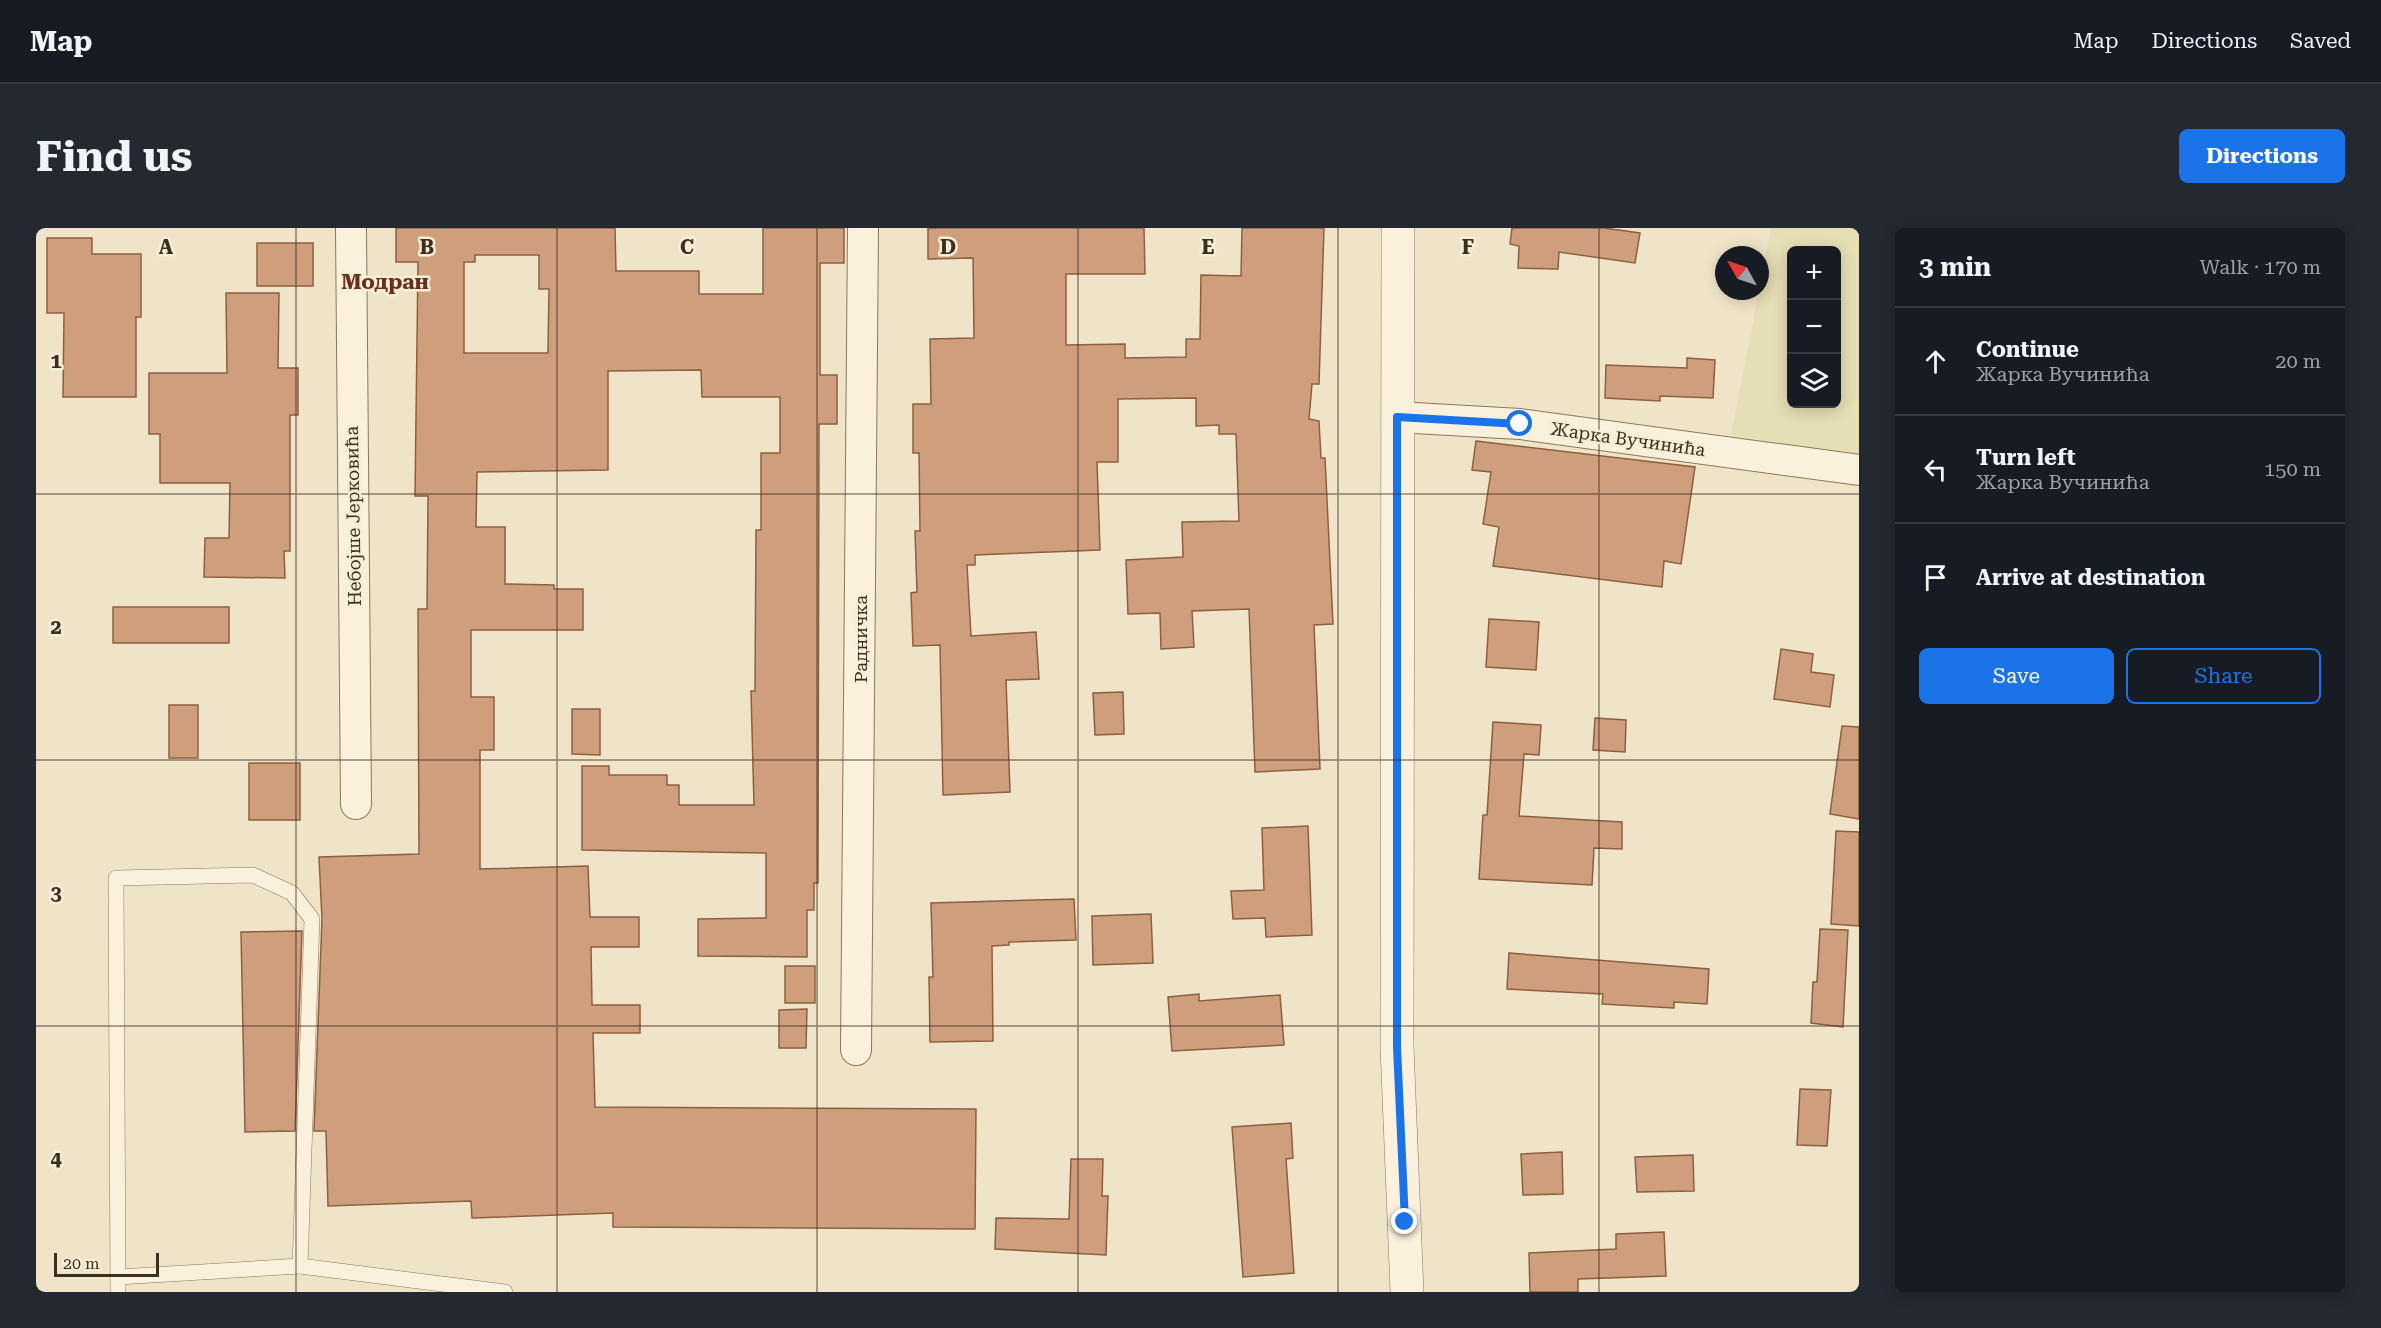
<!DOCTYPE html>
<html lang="en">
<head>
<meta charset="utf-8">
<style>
  :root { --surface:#171b24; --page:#242831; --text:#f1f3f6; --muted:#9ea1a6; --line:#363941; --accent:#1a73e8 }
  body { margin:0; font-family:"Roboto Serif",serif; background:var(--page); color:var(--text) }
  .controls { position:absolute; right:18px; top:18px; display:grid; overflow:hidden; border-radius:9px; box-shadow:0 3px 15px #0003 }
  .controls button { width:54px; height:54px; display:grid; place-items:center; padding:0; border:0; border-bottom:2px solid var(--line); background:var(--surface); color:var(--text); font:30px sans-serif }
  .compass { position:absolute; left:1679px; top:18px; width:54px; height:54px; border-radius:50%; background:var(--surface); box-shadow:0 3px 15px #0003; rotate:310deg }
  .scale { position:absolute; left:18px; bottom:15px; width:105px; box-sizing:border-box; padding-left:6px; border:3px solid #3d2e20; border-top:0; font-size:16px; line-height:21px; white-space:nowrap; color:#3d2e20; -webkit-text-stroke:4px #f7eed8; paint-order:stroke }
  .stop { position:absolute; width:18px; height:18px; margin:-14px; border:4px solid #1a73e8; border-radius:50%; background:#fff }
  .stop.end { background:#1a73e8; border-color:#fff; box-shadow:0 2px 6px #0008 }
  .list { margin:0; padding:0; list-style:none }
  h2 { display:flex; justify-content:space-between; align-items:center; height:78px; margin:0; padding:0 24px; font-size:26px }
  h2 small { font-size:20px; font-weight:400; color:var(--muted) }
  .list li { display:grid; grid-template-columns:39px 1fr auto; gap:18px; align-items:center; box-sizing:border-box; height:108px; padding:0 24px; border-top:2px solid var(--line) }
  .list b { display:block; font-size:22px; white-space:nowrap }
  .list p { margin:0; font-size:20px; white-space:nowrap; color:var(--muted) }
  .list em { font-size:20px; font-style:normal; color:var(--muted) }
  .actions { display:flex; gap:12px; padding:18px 24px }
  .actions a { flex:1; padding:14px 0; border:2px solid var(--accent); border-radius:9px; text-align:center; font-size:21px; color:var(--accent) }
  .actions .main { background:var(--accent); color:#fff }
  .icon { flex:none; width:33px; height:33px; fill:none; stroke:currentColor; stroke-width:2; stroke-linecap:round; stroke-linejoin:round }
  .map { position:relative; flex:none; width:1823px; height:1064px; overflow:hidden; border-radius:9px }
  header { display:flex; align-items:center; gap:36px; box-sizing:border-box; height:84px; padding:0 30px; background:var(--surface); border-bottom:2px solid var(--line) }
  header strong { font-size:28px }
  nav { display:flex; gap:33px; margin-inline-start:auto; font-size:21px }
  .intro { display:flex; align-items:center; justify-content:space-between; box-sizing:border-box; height:144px; padding:0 36px }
  h1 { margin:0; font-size:42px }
  .button { padding:15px 27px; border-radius:9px; background:var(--accent); color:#fff; font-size:21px; font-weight:700 }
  main { display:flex; gap:36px; padding:0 36px }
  aside { flex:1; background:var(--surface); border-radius:9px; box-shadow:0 3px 15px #0003 }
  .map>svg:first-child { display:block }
  .farmland { fill:#e6deb5; fill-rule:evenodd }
  .building { fill:#cf9f7d; stroke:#8d5f41; stroke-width:1.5; fill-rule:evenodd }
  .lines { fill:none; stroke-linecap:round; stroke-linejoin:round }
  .service-casing { stroke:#8d765c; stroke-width:16 }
  .minor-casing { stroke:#8d765c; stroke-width:32 }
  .tertiary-casing { stroke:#8d765c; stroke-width:34 }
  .service { stroke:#faf1dc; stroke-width:15 }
  .minor { stroke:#faf1dc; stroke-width:30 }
  .tertiary { stroke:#faf1dc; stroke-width:33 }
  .route { stroke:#1a73e8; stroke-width:8 }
  .grid { fill:none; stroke:#3d2e20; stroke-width:1.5; stroke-opacity:0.55 }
  .labels { text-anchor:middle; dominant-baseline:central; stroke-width:5; stroke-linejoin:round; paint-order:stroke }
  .street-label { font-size:18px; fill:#3d2e20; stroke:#f7eed8 }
  .quarter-label { font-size:21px; font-weight:bold; fill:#6b2e1e; stroke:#f7eed8 }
  .grid-label { font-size:20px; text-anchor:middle; font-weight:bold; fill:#3d2e20; stroke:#f7eed8; stroke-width:5; stroke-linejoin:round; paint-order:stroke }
</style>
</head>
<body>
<header>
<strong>Map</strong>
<nav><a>Map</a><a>Directions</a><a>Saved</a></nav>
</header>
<div class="intro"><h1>Find us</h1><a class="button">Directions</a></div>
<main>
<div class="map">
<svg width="1823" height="1064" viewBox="0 0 1823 1064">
  <rect width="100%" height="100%" fill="#f0e4c8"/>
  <path class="farmland" d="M1735,0h88v229l-128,-22zM1756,22h44v154h-44z"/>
  <g class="building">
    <path d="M360,0h219l1,43h83v23h64v-66h81v35h-24v112h17v49h-18l-1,459h-4v27h-7v47l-109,-1v-37l68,-1v-65l-184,-3v-84h27v9h58v10h12v20h75l-3,-114h4l1,-161h5v-77h19v-56h-78l-1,-27 -93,1v99l-131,2 -1,55h29v57l49,1v4h29v41h-112v67h23v53h-14v119l108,-3 2,51h49v30h-48l1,58h48v28h-47l2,74 381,2 -1,120 -362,-2v-14l-141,5 -1,-17 -143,5 -2,-75h-12l8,-212 -3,-62 100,-3 -1,-245h9l1,-113h-13l3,-234h-22zM439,27h64v34h10l-1,64h-84v-91h11z"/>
    <path d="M892,0h216l1,46h-79v71l59,-1v14l61,-1v-18h14l1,-64 40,1 1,-48h82l-5,156h-7l-3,35 10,2 2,37h4l6,125 2,41 -19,1 6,144 -65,3 -6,-163 -57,2 2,36 -33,2 -1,-36 -32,1 -2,-54 57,-3 -1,-35 57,-1 -3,-87h-17v-9l-23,1v-28l-78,1v63h-21l3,88 -125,5v10h-8l4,71 65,-4 3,47 -33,1 4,112 -67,3 -3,-150 -27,1 -2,-53 6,-1 -2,-61h5l-1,-78h-6v-49h18l-1,-65 44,-1 -1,-80 -45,1z"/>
    <path d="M1476,0h92l36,5 -5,30 -76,-11 -1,17 -40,-1 1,-22 -9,-2z"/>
    <path d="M11,10h45v16h49v63h-5v80h-73l1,-84h-17z"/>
    <rect x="221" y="15" width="56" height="43"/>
    <path d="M190,65h53l-1,75h20v47h-8v136h-6l1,27 -81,-1 1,-39h24l1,-55h-70v-49h-11v-61h78z"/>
    <path d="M1651,130l28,2 -2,38 -53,-2v5l-55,-3 1,-33 81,3z"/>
    <path d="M1440,213l219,26 -14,97 -17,-3 -2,26 -169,-21 6,-39 -16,-3 8,-52 -19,-2z"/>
    <rect x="77" y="379" width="116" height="36"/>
    <path d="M1453,391l50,3 -3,48 -50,-3z"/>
    <path d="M1745,421l32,5 -2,18 23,3 -4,32 -56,-8z"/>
    <path d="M1087,464l1,42 -29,1 -2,-42z"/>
    <rect x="133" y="477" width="29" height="53"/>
    <path d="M536,481h28v46l-28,-1z"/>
    <path d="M1559,490l31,2 -1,32 -32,-2z"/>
    <path d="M1457,494l48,3 -2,30 -15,-1 -5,62 103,6v27l-28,-1 -2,37 -113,-6 4,-64h4z"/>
    <path d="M1806,498l17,1v92l-29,-5z"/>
    <rect x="213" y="535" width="51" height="57"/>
    <path d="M1272,598l4,109 -46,2 -1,-19 -32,1 -2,-28 33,-1 -2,-62z"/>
    <path d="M1800,603l23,1v94l-28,-2z"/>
    <path d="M1038,671l2,41 -67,2v3l-17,1 1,95 -63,1 -1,-65h4l-2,-74z"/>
    <path d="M1115,686l2,49 -60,2 -1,-49z"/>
    <path d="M1784,701l28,1 -5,97 -32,-4 2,-41h4z"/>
    <path d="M266,703l-7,200 -50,1 -4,-200z"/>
    <path d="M1473,725l200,16 -2,35 -33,-2v6l-72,-4 1,-10 -96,-5z"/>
    <rect x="749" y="738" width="30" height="37"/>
    <path d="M1163,766v7l81,-6 4,50 -112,6 -4,-54z"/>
    <path d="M771,781l-1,39h-27v-38z"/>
    <path d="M1764,861l31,1 -4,56 -30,-1z"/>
    <path d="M1255,895l2,35 -7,1 8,114 -51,4 -11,-150z"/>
    <path d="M1526,924l1,42 -40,1 -2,-41z"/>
    <path d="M1657,927l1,36 -57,1 -2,-35z"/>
    <path d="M1035,931h32l-1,37h6l-2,59 -111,-6 1,-31 73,1z"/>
    <path d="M1628,1004l2,44 -88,3v13h-48l-1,-39 87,-4v-15z"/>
  </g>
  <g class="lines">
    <defs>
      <g id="service">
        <path d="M82,1049l182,-11"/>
        <path d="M82,1064l-2,-414 137,-3 39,18 20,26 -12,347 205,26"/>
      </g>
      <g id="minor">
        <path d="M315,0l5,576"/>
        <path d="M1361,189l123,7 339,46"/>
        <path d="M820,822l7,-822"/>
      </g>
      <path id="tertiary" d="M1362,0l-1,819 10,245"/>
    </defs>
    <use href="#service" class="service-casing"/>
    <use href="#minor" class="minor-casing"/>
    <use href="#tertiary" class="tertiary-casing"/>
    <use href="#service" class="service"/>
    <use href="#minor" class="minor"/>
    <use href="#tertiary" class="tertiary"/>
  </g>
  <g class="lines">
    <path class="route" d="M1369,994l-8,-175v-630l123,7"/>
  </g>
  <path class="grid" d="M260,0v1064M521,0v1064M781,0v1064M1042,0v1064M1302,0v1064M1563,0v1064M0,266h1823M0,532h1823M0,798h1823"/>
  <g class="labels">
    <g class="street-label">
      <text transform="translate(1592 211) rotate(8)">Жарка Вучинића</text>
      <text transform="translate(317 288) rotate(-91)">Небојше Јерковића</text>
      <text transform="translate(824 411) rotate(-90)">Радничка</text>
    </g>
    <g class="quarter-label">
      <text x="349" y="54">Модран</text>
    </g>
  </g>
  <g class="grid-label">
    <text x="130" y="26">A</text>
    <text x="391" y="26">B</text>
    <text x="651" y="26">C</text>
    <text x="912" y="26">D</text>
    <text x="1172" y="26">E</text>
    <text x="1432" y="26">F</text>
    <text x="20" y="140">1</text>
    <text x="20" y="406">2</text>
    <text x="20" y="672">3</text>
    <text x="20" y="938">4</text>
  </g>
</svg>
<div class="controls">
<button>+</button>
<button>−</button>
<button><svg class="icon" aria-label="layers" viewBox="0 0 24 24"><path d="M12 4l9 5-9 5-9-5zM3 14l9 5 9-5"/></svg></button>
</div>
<svg class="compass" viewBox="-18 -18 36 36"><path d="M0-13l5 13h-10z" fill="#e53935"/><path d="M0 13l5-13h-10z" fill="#9ea1a6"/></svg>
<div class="scale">20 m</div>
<div class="stop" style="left:1484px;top:196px"></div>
<div class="stop end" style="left:1369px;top:994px"></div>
</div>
<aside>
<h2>3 min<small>Walk · 170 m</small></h2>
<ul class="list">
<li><svg class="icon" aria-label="ahead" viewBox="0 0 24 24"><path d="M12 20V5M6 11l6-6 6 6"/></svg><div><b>Continue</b><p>Жарка Вучинића</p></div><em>20 m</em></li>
<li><svg class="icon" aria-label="left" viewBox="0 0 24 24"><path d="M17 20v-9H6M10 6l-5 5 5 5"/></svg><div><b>Turn left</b><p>Жарка Вучинића</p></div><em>150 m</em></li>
<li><svg class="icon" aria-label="arrive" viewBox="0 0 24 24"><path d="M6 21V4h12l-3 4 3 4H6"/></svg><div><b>Arrive at destination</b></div></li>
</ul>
<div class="actions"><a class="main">Save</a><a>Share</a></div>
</aside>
</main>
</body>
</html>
